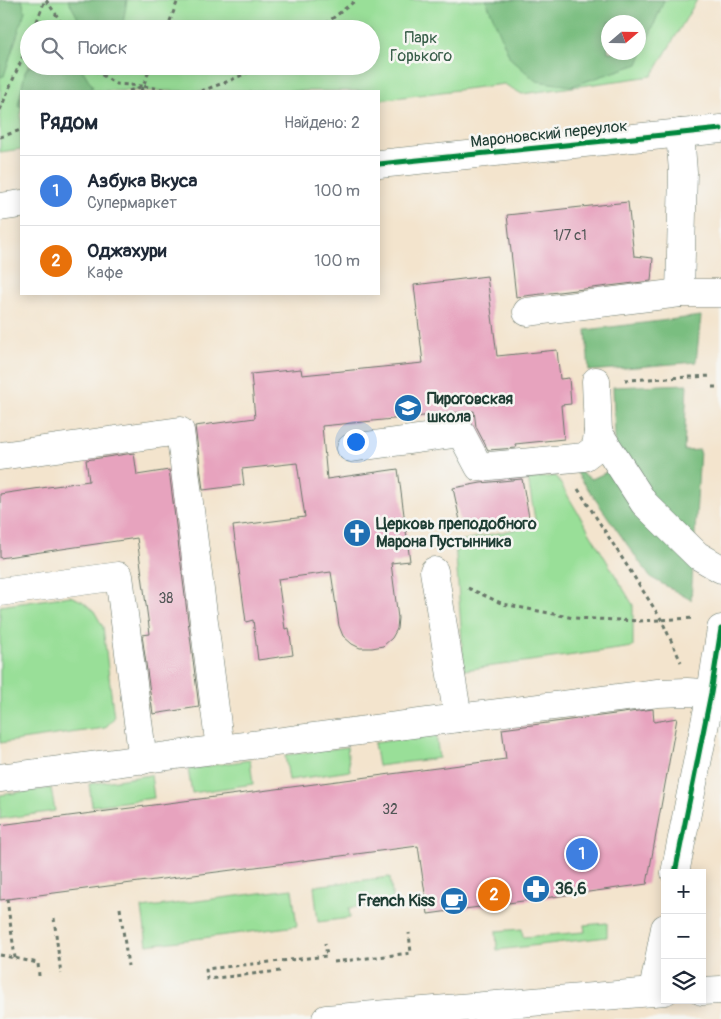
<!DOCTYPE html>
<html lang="ru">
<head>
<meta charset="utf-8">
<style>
  :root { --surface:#fff; --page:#f6f6f7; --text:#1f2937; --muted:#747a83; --line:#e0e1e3; --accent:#1f6fb2 }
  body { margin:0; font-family:Pangolin,sans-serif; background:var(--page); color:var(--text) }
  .controls { position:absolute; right:15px; bottom:15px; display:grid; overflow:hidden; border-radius:0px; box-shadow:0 2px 12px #0003 }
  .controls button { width:45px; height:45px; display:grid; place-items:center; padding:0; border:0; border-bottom:1px solid var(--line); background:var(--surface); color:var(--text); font:25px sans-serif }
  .compass { position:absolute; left:601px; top:15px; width:45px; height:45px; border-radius:50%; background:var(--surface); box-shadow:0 2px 12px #0003; rotate:70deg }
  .you { position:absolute; left:355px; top:441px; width:18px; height:18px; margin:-12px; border:4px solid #fff; border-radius:50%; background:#1a73e8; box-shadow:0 0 0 8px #1a73e833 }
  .badge { display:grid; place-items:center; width:32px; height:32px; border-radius:50%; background:var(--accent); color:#fff; font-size:16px; font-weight:700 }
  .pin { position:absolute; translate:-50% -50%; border:2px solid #fff; box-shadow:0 1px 5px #0006 }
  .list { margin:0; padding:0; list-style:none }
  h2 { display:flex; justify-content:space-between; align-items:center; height:65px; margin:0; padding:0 20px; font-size:21px }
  h2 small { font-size:16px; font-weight:400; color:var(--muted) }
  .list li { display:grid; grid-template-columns:32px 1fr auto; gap:15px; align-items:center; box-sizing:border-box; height:70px; padding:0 20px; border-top:1px solid var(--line) }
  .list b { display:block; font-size:19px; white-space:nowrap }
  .list p { margin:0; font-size:16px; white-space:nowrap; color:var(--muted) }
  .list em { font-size:16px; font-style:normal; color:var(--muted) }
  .icon { flex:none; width:28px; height:28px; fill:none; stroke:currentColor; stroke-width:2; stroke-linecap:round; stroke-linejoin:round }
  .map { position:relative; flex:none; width:721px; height:1019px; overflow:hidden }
  .search { position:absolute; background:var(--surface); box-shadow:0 2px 12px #0003; left:20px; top:20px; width:360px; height:55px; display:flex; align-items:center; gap:12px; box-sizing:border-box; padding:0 18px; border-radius:28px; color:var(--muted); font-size:19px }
  .panel { position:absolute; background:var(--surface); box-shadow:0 2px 12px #0003; left:20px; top:90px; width:360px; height:205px; border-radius:0px }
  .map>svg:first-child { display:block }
  .green { fill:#99df98; stroke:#5c8e66; fill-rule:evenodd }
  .forest { fill:#7abe80; stroke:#4c7e5a; fill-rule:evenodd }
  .building { fill:#e7a3be }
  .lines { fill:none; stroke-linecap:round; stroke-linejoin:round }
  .minor-casing { stroke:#69776a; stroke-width:29 }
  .major-casing { stroke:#69776a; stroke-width:29 }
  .path { stroke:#69776a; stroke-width:3; stroke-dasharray:4 4; stroke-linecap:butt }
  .minor { stroke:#fff; stroke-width:28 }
  .major { stroke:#fff; stroke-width:28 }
  .cycleway-casing { stroke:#f6f6f2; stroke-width:8 }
  .cycleway { stroke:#00873e; stroke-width:5 }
  .labels { text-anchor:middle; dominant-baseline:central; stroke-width:5; stroke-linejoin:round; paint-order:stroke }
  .number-label { font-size:14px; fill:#515656 }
  .park-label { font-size:16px; fill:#375d48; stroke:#f6f6f2 }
  .street-label { font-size:16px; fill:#1f3d34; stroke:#f6f6f2 }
  .poi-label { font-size:16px; font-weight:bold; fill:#1f3d34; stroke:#f6f6f2; text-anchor:start }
</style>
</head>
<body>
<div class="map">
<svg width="721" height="1019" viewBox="0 0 721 1019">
  <rect width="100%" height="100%" fill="#f6f6f2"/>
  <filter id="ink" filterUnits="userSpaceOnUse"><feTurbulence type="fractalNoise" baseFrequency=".02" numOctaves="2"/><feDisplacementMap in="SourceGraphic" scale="10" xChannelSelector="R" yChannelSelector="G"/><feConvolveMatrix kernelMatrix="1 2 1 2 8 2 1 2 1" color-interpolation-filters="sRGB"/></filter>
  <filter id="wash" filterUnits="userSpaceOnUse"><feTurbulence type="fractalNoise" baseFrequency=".0096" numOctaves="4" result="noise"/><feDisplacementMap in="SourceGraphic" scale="20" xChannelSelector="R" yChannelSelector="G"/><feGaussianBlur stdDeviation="1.12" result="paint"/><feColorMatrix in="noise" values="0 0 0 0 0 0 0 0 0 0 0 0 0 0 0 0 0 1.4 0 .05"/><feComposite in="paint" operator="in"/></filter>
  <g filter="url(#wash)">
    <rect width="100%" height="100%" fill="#f3e4cd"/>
    <g class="green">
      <path d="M0,0h697l-45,76 -130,18 -18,-10 -125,16v-9h-358v58l-21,3zM608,22h30v30h-30zM29,29h342v37h-342z"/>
      <path d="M556,476l77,129v42l-169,23 -9,-128 81,-17 -8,-46z"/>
      <path d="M70,596l12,5 12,10 9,16 11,91 -9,10 -105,15v-137z"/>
      <path d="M436,734l3,24 -61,8 -4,-23z"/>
      <path d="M347,747l3,24 -61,9 -4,-25z"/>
      <path d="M250,760l3,24 -61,9 -4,-24z"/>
      <path d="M151,775l3,23 -62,8 -3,-22z"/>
      <path d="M51,788l4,23 -55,8v-24z"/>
      <path d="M390,877l3,25 -44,6 1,10 -32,4 -4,-36z"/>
      <path d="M292,889l5,37 -150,19 -5,-37z"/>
      <path d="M607,923v14l-110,13 -1,-19 26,-2 1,8 62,-5 -1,-7z"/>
    </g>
    <g class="forest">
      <path d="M0,0h22l3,11 -21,65 -4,1z"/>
      <path d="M68,0h59l-5,29h-38z"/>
      <path d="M486,0h178l-26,64 -66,22 -36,-5 -26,-23zM608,22h30v30h-30z"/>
      <path d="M29,66h51l13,21 -5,4h-67v16l-3,-1 7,-34z"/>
      <path d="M701,316l-5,46 -107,9 -3,-41z"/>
      <path d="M687,384l-3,67 16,-1 -9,150 -41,-23 -76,-108 18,10 19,-9 4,-31 -2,-52z"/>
    </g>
    <g id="blocks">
      <g class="building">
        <path d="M628,202l6,54 19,2 -2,23 -135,16 -9,-82z"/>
        <path d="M487,276l10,80 60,-6 3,29 9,-1 2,26 -10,1 3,34 -49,5 1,4 -28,2 -12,-23 -2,-16 -152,15 5,53 71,-10 12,92 -19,2 7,55 -1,11 -5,9 -9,8 -11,2h-12l-8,-4 -9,-8 -4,-10 -8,-54 -53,7 7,50 4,-1 4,27 -35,5 -5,-40 -7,2 -13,-96 72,-9 -8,-54 -55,6 2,16 -41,5 -8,-64 60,-8 -4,-44 50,-5 1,6 121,-12 -9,-78z"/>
        <path d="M134,453l3,22 32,-5 30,237 -46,7 -11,-79 8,-1 -13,-96 -137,20v-64l89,-13 -3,-21z"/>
        <path d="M522,479l7,38 -67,13 -9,-42 28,-5z"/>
        <path d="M653,709l1,13 23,-4 -30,166 -219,30 -10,-68 -418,54v-75l506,-66 -4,-30z"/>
      </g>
    </g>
  </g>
  <g filter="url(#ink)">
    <use href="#blocks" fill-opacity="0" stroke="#69776a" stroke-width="1"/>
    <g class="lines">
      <defs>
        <g id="minor">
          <path d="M680,133l3,39 -3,121h41"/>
          <path d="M379,164l342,-35"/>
          <path d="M0,207l21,-3"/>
          <path d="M527,312l153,-19"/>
          <path d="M598,432l46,71 53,52 24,14"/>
          <path d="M351,448l110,-15 18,34 105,-10 12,-9 2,-16 -2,-51"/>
          <path d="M0,456l180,-25 40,318"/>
          <path d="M434,571l24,147"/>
          <path d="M0,592l119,-16 24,184"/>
          <path d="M0,778l458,-60 200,-25 29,-1 34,2"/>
          <path d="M675,873l36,-180 10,-64"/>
          <path d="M653,991l12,-63"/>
        </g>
        <g id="major">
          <path d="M702,991l19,-1"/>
          <path d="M326,1019l339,-28"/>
        </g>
      </defs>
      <use href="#minor" class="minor-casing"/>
      <use href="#major" class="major-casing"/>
      <g class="path">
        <path d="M46,0l20,29"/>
        <path d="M34,29l11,-29"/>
        <path d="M167,29l11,-29"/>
        <path d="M319,29l37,-29"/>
        <path d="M88,66l28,18 27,2"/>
        <path d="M129,91l14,-5 30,5"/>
        <path d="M141,91l10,-25"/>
        <path d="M201,91l28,-10 33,-15"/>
        <path d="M0,110l29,-68"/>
        <path d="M0,137l21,-7"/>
        <path d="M625,380l87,-4"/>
        <path d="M712,387h8"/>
        <path d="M578,489l83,130 20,43"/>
        <path d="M468,588l35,16 71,14 66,3 54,-3"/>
        <path d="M7,899l8,59"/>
        <path d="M120,908l8,58"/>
        <path d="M54,918l7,56"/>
        <path d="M0,955l38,8 1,13"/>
        <path d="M334,962l77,-9 -2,-20"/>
        <path d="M280,971l-73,8 -1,-10 121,-13 -2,-13"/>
      </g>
      <use href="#minor" class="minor"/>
      <use href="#major" class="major"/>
      <defs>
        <g id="cycleway">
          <path d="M379,164l342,-35"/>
          <path d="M675,873l36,-180 10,-64"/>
        </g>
      </defs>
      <use href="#cycleway" class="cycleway-casing"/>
      <use href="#cycleway" class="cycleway"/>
    </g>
  </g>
  <defs>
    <symbol id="school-disc" viewBox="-11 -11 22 22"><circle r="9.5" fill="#1f6fb2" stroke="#f6f6f2"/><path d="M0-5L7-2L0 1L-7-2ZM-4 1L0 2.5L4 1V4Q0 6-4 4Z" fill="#fff"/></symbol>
    <symbol id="church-disc" viewBox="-11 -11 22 22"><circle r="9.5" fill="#1f6fb2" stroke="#f6f6f2"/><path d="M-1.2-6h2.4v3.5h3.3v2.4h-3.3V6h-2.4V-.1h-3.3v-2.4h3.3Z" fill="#fff"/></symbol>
    <symbol id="pharmacy-disc" viewBox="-11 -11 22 22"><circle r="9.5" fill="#1f6fb2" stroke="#f6f6f2"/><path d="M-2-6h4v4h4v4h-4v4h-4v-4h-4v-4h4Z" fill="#fff"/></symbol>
    <symbol id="cafe-disc" viewBox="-11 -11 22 22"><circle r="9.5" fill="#1f6fb2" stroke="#f6f6f2"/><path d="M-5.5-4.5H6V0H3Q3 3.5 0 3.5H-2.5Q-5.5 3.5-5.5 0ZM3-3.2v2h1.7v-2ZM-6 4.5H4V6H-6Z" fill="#fff"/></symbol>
  </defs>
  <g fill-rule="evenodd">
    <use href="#school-disc" x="392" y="392" width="32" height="32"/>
    <use href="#church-disc" x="341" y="517" width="32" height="32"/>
    <use href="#pharmacy-disc" x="520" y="873" width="32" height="32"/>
    <use href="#cafe-disc" x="438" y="885" width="32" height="32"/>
  </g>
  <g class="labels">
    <g class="number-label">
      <text x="570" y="235">1/7 с1</text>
      <text x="166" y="598">38</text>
      <text x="390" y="809">32</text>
    </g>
    <g class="park-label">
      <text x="421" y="38">Парк<tspan x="421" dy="18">Горького</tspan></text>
    </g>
    <g class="street-label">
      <text transform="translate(549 134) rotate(-6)">Мароновский переулок</text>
    </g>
    <g class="poi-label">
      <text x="427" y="399">Пироговская<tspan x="427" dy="18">школа</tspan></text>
      <text x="376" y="524">Церковь преподобного<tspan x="376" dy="18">Марона Пустынника</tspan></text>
      <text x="555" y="889">36,6</text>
      <text x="435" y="901" text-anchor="end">French Kiss</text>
    </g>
  </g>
</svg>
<div class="controls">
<button>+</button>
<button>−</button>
<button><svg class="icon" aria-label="layers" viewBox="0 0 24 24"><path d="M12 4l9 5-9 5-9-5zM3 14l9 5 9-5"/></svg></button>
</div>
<svg class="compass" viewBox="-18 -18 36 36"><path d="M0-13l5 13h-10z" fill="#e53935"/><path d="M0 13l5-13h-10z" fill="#747a83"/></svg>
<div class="you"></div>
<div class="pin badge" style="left:582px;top:854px;background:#3f7fe0">1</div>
<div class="pin badge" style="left:494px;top:895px;background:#e8710a">2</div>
<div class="search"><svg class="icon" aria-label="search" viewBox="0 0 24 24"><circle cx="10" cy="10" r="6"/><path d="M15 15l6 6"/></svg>Поиск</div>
<section class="panel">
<h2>Рядом<small>Найдено: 2</small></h2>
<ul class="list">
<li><span class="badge" style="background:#3f7fe0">1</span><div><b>Азбука Вкуса</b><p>Супермаркет</p></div><em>100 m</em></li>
<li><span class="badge" style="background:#e8710a">2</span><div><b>Оджахури</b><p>Кафе</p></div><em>100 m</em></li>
</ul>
</section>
</div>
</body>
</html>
